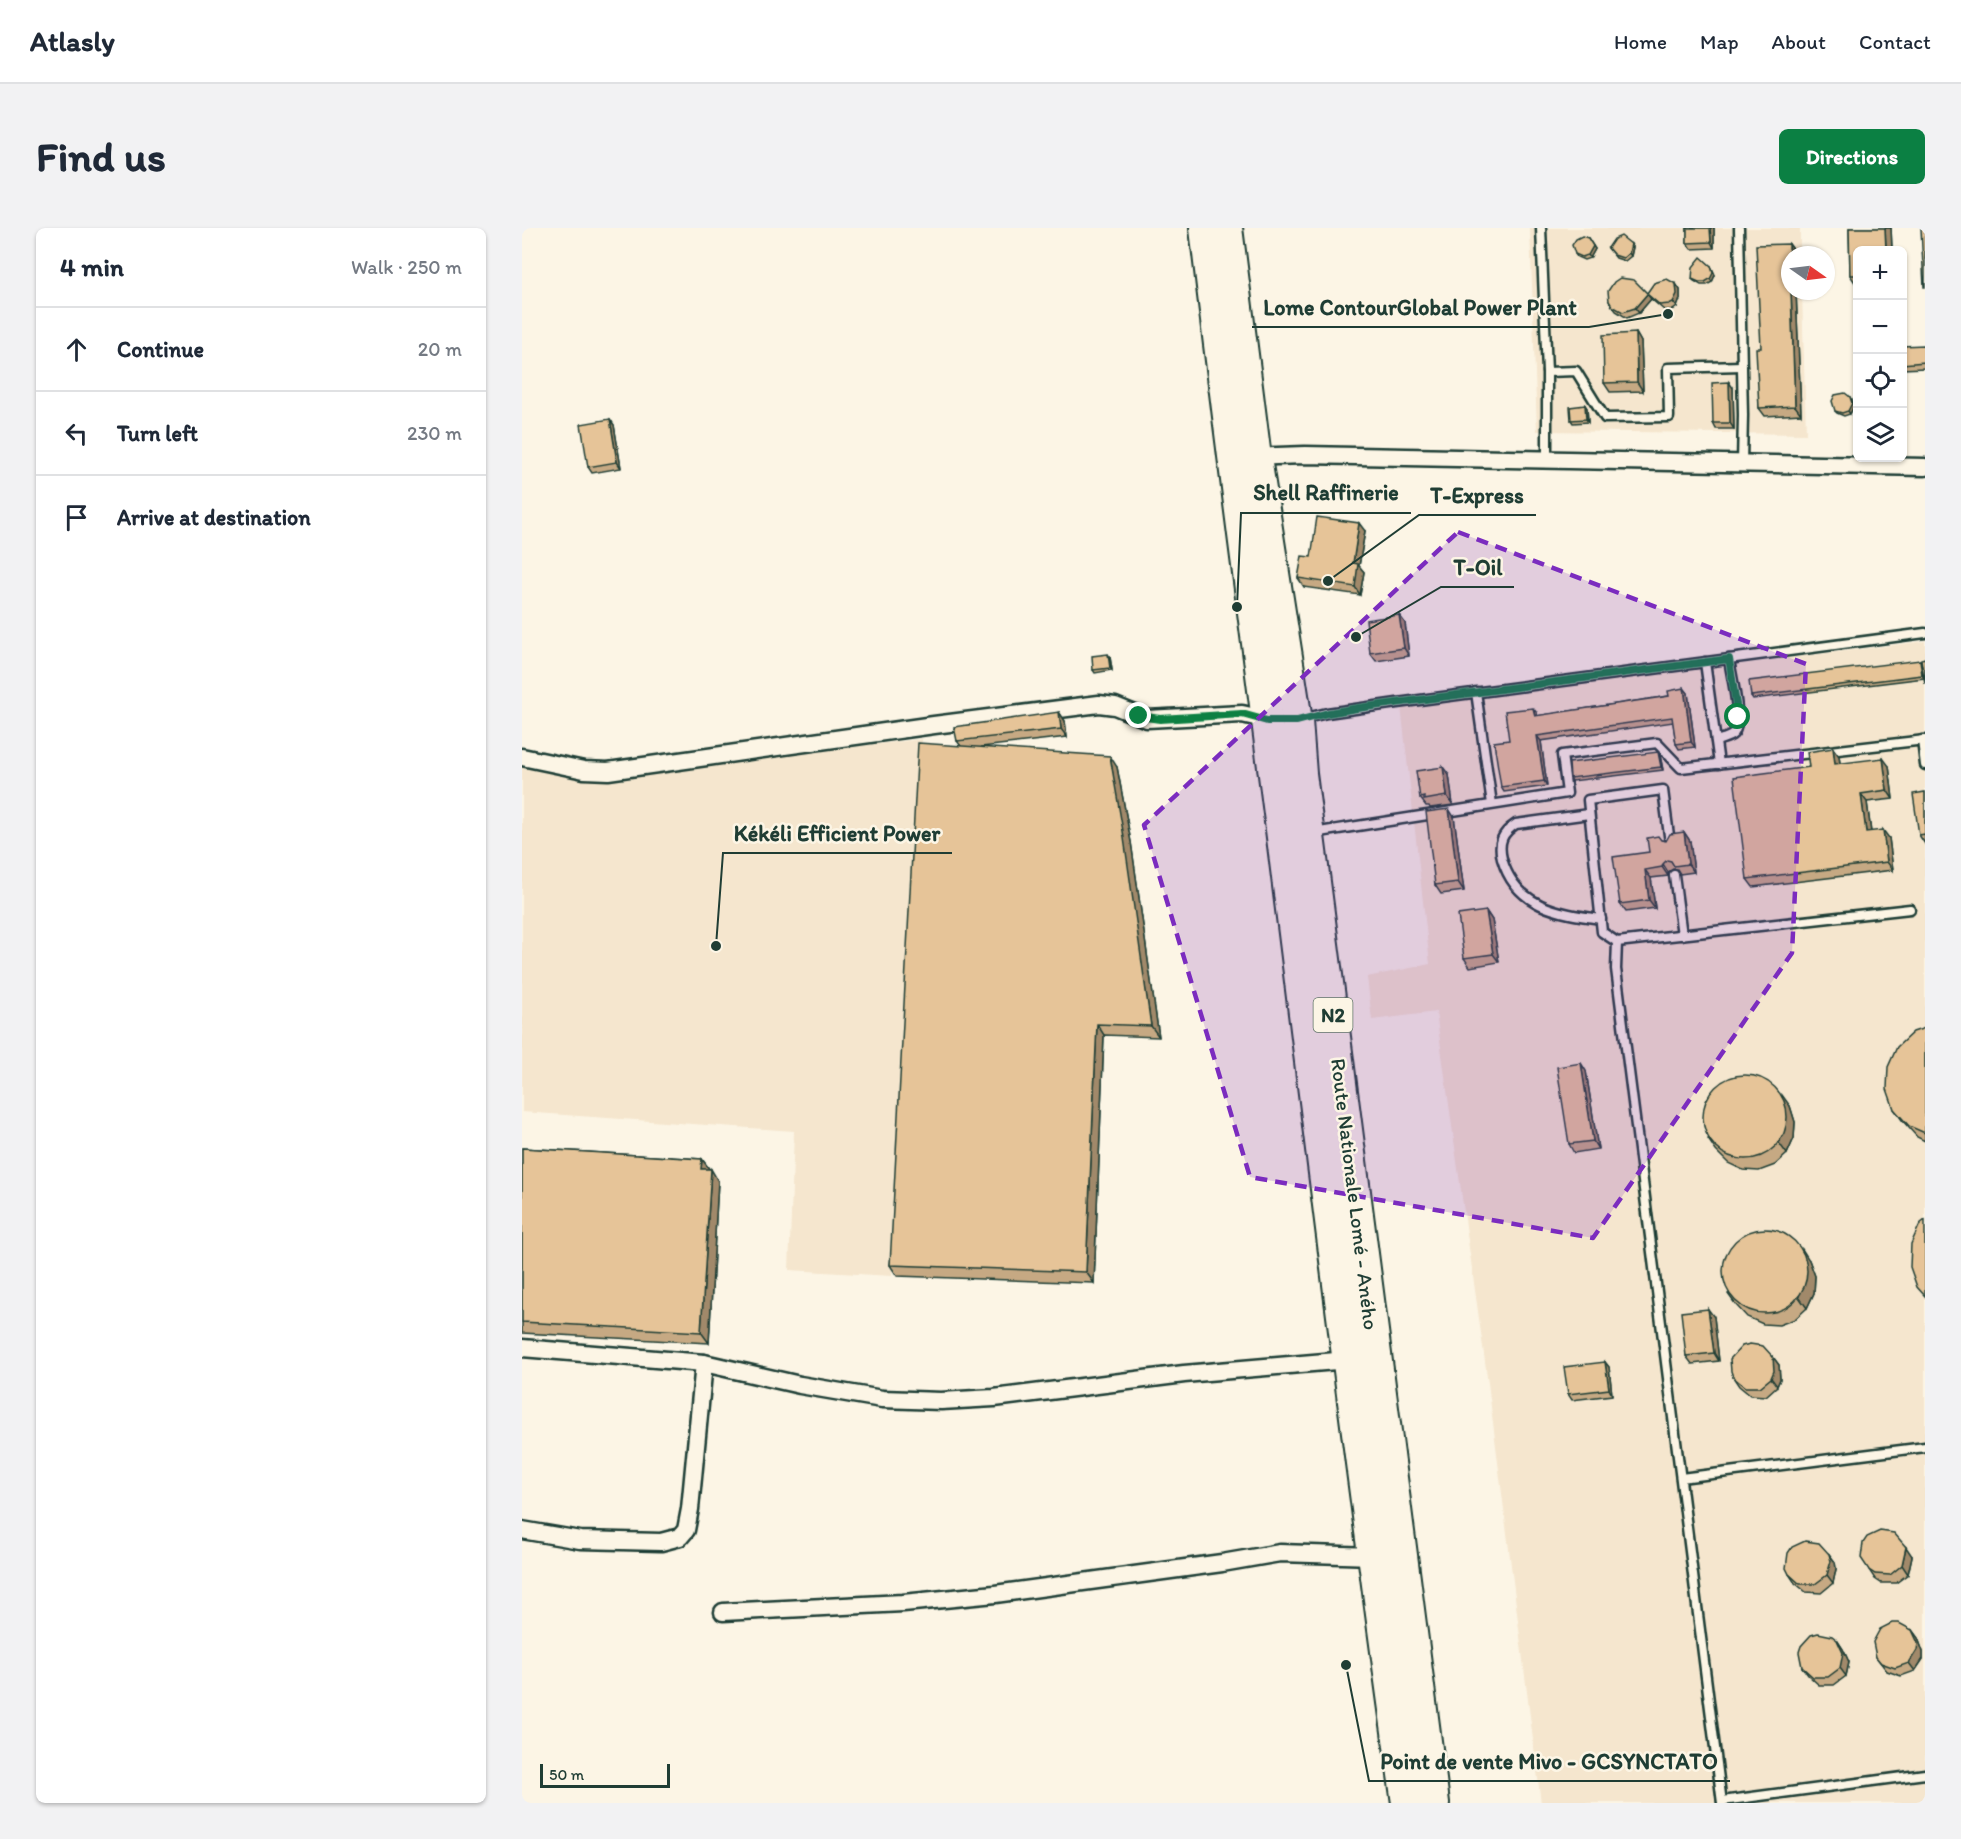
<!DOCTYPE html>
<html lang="en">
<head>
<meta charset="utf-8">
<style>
  :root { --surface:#fff; --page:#f2f2f3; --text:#1f2937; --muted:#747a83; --line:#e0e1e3; --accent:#0b8043 }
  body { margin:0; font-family:Itim,sans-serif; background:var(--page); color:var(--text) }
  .controls { position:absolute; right:18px; top:18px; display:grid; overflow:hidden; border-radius:9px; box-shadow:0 2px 4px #0004 }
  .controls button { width:54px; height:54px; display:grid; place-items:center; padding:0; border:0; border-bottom:2px solid var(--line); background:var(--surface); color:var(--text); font:30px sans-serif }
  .compass { position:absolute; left:1259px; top:18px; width:54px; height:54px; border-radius:50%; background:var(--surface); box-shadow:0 2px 4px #0004; rotate:104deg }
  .scale { position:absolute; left:18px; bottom:15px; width:130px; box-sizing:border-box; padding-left:6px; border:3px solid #1f3d34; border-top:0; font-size:16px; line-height:21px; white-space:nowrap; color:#1f3d34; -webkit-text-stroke:4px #fcf5e5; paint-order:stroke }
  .stop { position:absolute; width:18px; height:18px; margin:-14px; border:4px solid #0b8043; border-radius:50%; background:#fff }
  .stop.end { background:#0b8043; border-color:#fff; box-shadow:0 2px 6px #0008 }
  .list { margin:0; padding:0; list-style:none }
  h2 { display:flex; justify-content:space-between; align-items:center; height:78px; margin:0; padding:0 24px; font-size:26px }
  h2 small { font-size:20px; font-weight:400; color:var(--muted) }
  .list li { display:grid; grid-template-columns:39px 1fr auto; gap:18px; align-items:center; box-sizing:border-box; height:84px; padding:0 24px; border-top:2px solid var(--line) }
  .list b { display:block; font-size:22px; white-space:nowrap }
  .list em { font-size:20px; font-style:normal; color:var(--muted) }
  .icon { flex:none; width:33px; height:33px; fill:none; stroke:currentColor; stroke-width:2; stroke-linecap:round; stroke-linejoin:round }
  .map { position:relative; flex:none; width:1403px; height:1575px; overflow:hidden; border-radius:9px }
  header { display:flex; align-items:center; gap:36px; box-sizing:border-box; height:84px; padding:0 30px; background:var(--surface); border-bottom:2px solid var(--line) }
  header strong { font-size:28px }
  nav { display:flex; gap:33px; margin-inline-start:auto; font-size:21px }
  .intro { display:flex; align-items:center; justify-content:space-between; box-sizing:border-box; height:144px; padding:0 36px }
  h1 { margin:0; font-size:42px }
  .button { padding:15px 27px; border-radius:9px; background:var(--accent); color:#fff; font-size:21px; font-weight:700 }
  main { display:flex; gap:36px; padding:0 36px }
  aside { flex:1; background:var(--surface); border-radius:9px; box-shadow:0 2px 4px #0004 }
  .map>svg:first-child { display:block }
  .built { fill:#f5e6ce }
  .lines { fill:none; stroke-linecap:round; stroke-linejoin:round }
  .lane-casing { stroke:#1f3d34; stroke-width:13 }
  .street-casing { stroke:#1f3d34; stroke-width:21 }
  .highway-casing { stroke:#1f3d34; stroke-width:34 }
  .lane { stroke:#fcf5e5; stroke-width:8 }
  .street { stroke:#fcf5e5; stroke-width:16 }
  .highway { stroke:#fcf5e5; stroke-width:30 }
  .wall { fill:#c6a983; stroke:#1f3d34; stroke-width:1.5 }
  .shaded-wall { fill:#a1896a; stroke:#1f3d34; stroke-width:1.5 }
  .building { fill:#e6c498; stroke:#1f3d34; stroke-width:1.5 }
  .route { stroke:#0b8043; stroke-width:8 }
  .marked { fill:#7b2cbf; fill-opacity:0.2; stroke:#7b2cbf; stroke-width:4.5; stroke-dasharray:12 8; stroke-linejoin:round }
  .labels { text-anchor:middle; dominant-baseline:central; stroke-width:5; stroke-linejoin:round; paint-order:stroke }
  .shield { fill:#fcf5e5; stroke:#617469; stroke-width:1.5 }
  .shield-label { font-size:20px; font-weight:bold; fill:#1f3d34 }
  .street-label { font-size:21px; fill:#1f3d34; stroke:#fcf5e5 }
  .leader { fill:none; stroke:#1f3d34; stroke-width:2 }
  .callout-dot { fill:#1f3d34; stroke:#fcf5e5; stroke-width:2 }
  .callout-label { font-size:22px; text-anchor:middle; font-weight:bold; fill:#1f3d34; stroke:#fcf5e5; stroke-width:5; stroke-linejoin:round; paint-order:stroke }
</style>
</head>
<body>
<header>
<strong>Atlasly</strong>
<nav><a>Home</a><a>Map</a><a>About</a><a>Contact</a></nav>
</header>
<div class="intro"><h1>Find us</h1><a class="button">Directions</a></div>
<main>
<aside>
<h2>4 min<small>Walk · 250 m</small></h2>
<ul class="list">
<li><svg class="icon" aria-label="ahead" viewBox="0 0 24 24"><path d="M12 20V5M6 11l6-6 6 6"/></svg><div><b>Continue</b></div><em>20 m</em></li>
<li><svg class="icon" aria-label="left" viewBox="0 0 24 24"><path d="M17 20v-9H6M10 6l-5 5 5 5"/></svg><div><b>Turn left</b></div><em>230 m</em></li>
<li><svg class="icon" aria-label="arrive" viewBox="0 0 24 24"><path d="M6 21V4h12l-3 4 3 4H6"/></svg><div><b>Arrive at destination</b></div></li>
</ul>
</aside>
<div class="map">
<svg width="1403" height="1575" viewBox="0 0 1403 1575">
  <rect width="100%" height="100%" fill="#fcf5e5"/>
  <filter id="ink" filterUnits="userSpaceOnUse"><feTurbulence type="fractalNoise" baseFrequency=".0167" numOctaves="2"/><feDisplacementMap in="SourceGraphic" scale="12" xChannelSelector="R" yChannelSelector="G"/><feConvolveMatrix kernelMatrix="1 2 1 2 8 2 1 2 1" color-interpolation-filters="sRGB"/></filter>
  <g filter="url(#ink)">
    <g class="built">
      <path d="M1008,0h270v27h-10v36h12l4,143 -269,-3z"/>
      <path d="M1403,413v1162h-384l-53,-420 -52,-371 -64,8 -5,-43 63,-13 -29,-258z"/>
      <path d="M400,511l-30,537 -103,-6 5,-139 -272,-19v-349l79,16 82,-13z"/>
    </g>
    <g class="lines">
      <defs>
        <g id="lane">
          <path d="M1019,0l6,144v89"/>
          <path d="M1217,0l4,187 -1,49"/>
          <path d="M1025,144l29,-1 29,47 64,-1 -1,-49 74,-2"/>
          <path d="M1183,434l14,102"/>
          <path d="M954,464l16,112"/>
          <path d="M780,491l25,-6 70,-10 528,-70"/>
          <path d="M1400,512l3,25"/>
          <path d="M1194,513c5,-2 13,-3 17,-7 11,-11 -2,-59 -4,-75"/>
          <path d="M1067,586l-73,10c-14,9 -18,18 -14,35 14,48 55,54 99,60"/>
          <path d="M791,605l254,-40 -5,-38 95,-12 24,25 244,-28"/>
          <path d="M1148,615l-7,-53 -75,10 14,132 15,10 293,-33"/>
          <path d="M1152,647l8,60"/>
          <path d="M1095,714l-1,27 106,834"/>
          <path d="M1159,1250l244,-31"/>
          <path d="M1200,1573l203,-27"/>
        </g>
        <g id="street">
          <path d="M728,229l55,-2 620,12"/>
          <path d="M0,529l62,13 24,1 326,-46 165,-21 16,2 32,13 95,-5 31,7"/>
          <path d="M0,1120l182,15 96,22 82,14 59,2 53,-3 190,-24 164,-14"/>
          <path d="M0,1302l58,10 81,2 19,-5 6,-7 4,-21 14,-146"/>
          <path d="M201,1384l180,-9 92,-9 227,-31 58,-10 93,3"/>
        </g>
        <g id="highway">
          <path d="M683,0c24,206 52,412 78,617 40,320 79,639 124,958"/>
          <path d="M705,0l29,230 41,263 4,53 133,1029"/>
        </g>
      </defs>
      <use href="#lane" class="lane-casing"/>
      <use href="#street" class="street-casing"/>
      <use href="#highway" class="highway-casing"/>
      <use href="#lane" class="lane"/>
      <use href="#street" class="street"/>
      <use href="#highway" class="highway"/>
    </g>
    <g class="wall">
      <path d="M1165,0h27v20l-23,1 -4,-6z"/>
      <path d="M1327,0h42l1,22h-35v34h-1l-6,-9z"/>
      <path d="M1066,10l7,11 -5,9 -6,2 -7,-3 -2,-3z"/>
      <path d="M1267,16l6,8 -5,39h6l5,123 -36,2 -6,-8 2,-60z"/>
      <path d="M1111,19l-2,9 -6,5 -9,-3 -8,-10z"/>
      <path d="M1189,38l4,9 -3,7 -5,3h-6l-7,-4 -2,-2z"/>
      <path d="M1154,56l4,6v9l-3,8 -4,3h-9l-13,-11 -12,14 -12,5 -11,-7 -7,-10 38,-8z"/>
      <path d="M1114,105l5,9 2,49 -33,1 -6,-9z"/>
      <path d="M1380,118l23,1v21l-23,1z"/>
      <path d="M1211,160l1,41h-18l-3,-6z"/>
      <path d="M1330,171l2,7 -4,8 -6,2 -7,-3 -2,-2z"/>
      <path d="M1063,177l2,3 1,14 -15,1 -2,-3z"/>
      <path d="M88,191l4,6 7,43 -29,5 -4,-6z"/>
      <path d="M843,303l-6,35 5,6 -4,23 -56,-8 -6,-9 13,-21z"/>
      <path d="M877,387l6,8 4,33 -33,5 -6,-8z"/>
      <path d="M588,429l2,13 -17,3 -2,-3z"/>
      <path d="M1398,432l2,3 2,15 -171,21 -2,-3z"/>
      <path d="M1162,460l4,5 7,54 -16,2 -3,-5 -3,-22 -132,19 6,45 -43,6 -3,-5 8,-47 28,-27v3l132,-20z"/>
      <path d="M537,484l6,9 2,16 -86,10 136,20 14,75 28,195 -55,-2 -10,248 -197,-7 -7,-11 71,-519 -4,-5z"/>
      <path d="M1138,527l3,15 -91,11 -2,-3z"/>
      <path d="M1317,528l1,7 49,3 4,33 -26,3 4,30 18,6 4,32 -140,17 -6,-8 62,-112z"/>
      <path d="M927,547l4,30 -23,3 -1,-2h-3l-6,-8z"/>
      <path d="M1403,564v52l-6,-9z"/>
      <path d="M932,589l10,74 -23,3 -6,-9z"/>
      <path d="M1162,604l6,9 4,31 -14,2 -3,-5h-4l-5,3v4l-17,2 4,30 -29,4 -6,-8 29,-52 12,-12 5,1z"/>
      <path d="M964,683l6,9 7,42 -29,5 -6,-9z"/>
      <path d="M1403,800v113l-8,-4 -15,-17 -8,-11z"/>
      <path d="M1064,843l12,78 -24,4 -5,-9z"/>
      <path d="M1268,878l5,16 -1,16 -7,16 -12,11 -16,6 -16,-1 -15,-7 -12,-12 -8,-12z"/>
      <path d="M0,920l180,11 16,22 -9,162 -187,-10z"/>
      <path d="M1287,1032l6,16 -1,17 -7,15 -12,11 -16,6 -16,-1 -16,-7 -11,-12 -8,-11z"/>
      <path d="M1192,1089l5,44 -27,3 -6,-8z"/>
      <path d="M1251,1129l6,8 1,14 -3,7 -11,10 -16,-1 -11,-9 -6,-9z"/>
      <path d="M1083,1134l4,5 3,28 -40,5 -4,-6z"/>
      <path d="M1307,1326l6,8 1,7 -3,14 -12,10 -15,-1 -11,-9 -6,-9z"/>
      <path d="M1390,1328l-4,18 -12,9h-15l-6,-4 -6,-9z"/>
      <path d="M1390,1402l6,8 5,14v7l-8,12 -14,5 -14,-5 -11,-14z"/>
      <path d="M1315,1412l6,9 6,13 -3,14 -12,9h-15l-11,-10 -6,-8z"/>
    </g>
    <g class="shaded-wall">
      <path d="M1188,0h4v20l-3,-6z"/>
      <path d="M1363,0h6l1,22h-6z"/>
      <path d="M1109,16l2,3 -2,9 -2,-3z"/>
      <path d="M1267,16l6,8v3h-5z"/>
      <path d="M1071,18l2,3 -5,9 -2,-3z"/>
      <path d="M1189,38l4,9 -3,7 -2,-3z"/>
      <path d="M1154,56l4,6v9l-3,8 -4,-5z"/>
      <path d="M1269,63h5l5,123 -6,-8z"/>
      <path d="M1125,66l4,5 -12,14 -4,-5z"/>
      <path d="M1114,105l5,9 2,49 -6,-9z"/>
      <path d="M1207,154l4,6 1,41 -4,-6z"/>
      <path d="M1328,169l4,9 -4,8 -2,-3z"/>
      <path d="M1063,177l2,3 1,14 -2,-3z"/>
      <path d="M88,191l4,6 7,43 -4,-6z"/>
      <path d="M837,295l6,8 -6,35 5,6 -4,23 -5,-8 -2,-24z"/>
      <path d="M877,387l6,8 4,33 -5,-8z"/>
      <path d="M586,426l2,3 2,13 -2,-2z"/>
      <path d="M1398,432l2,3 2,15 -2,-3z"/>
      <path d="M1162,460l4,5 7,54 -4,-5z"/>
      <path d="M1011,480l4,5 1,8 -3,-5z"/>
      <path d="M537,484l6,9 2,16 -6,-8z"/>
      <path d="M1015,508l4,5 6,45 -3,-5z"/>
      <path d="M1311,520l6,8 2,16 -6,-8z"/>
      <path d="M1136,524l2,3 3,15 -2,-3z"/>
      <path d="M588,528l7,11 14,75 28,195 -8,-11z"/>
      <path d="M1361,530l6,8 4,33 -6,-9z"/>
      <path d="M921,539l6,8 4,30 -6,-9z"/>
      <path d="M1339,566l6,8 5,39 -6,-9z"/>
      <path d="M927,581l5,8 10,74 -6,-9z"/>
      <path d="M1361,602l6,8 4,32 -6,-8z"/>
      <path d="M1162,604l6,9 4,31 -6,-8z"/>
      <path d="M1141,636l5,8v4l-6,-9z"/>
      <path d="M1123,642l6,8 4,30 -6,-8z"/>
      <path d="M964,683l6,9 7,42 -6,-8z"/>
      <path d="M575,796l7,11 -10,248 -8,-11z"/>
      <path d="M1059,835l5,8 12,78 -5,-8z"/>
      <path d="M1260,867l8,11 5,16 -1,16 -7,16 -8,-11z"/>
      <path d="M180,931l8,11 -9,-1z"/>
      <path d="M189,941l7,12 -9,162 -8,-11z"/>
      <path d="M1280,1021l7,11 6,16 -1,17 -7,15 -8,-11z"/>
      <path d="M1186,1081l6,8 5,44 -5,-8z"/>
      <path d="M1251,1129l6,8 1,14 -3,7 -6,-8z"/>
      <path d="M1083,1134l4,5 3,28 -3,-6z"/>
      <path d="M1384,1319l6,9 -4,18 -6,-9z"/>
      <path d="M1307,1326l6,8 1,7 -3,14 -6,-8z"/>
      <path d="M1390,1402l6,8 5,14v7l-8,12 -6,-8z"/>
      <path d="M1315,1412l6,9 6,13 -3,14 -6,-8z"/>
    </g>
    <g class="building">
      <path d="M1165,0h23l1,14 -24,1z"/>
      <path d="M1327,0h36l1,22h-29v25h-7z"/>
      <path d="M1399,0h4v59h-1z"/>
      <path d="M1060,8l6,2 5,8 -5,9 -6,2 -7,-3 -3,-9 4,-6z"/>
      <path d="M1099,8l10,8 -2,9 -6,5 -9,-3 -6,-7 6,-9z"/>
      <path d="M1267,16l1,47h1l4,115 -36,2 -3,-60h5l-5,-103z"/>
      <path d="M1179,29l10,9 2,7 -3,6 -5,3h-6l-7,-3 1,-12z"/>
      <path d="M1098,50l14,2 13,13 7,-10 13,-4 9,5 1,10 -4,8 -4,2 -9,1 -13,-11 -12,14 -12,4 -11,-6 -3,-5 -1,-10 6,-9z"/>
      <path d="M1114,105l1,49 -33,1 -1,-48z"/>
      <path d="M1402,117l1,17 -23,2v-18z"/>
      <path d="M1207,154l1,41h-17l-1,-40z"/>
      <path d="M1323,165l5,4 2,6 -4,8 -6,2 -7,-2 -3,-10 3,-6z"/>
      <path d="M1063,177l1,14 -15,1 -1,-13z"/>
      <path d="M88,191l7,43 -29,5 -7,-43z"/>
      <path d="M795,289l42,6 -6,40 5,1 -3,23 -57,-9 4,-22 9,1z"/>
      <path d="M877,387l5,33 -34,5 -4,-33z"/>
      <path d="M586,426l2,14 -17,2 -1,-14z"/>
      <path d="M1403,430v26l-4,-25z"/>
      <path d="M1398,432l2,15 -171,21 -2,-15z"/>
      <path d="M1162,460l7,54 -15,2 -4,-27 -135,19 7,45 -43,6 -7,-45 15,-2 -4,-29 28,-3 2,8 134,-20 -1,-5z"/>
      <path d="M537,484l2,17 -104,12 -3,-14z"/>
      <path d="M396,515l192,13 13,75 28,195 -54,-2 -11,248 -196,-7z"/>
      <path d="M1311,520l2,16 48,-6 4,32 -26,4 5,38 17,-2 4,32 -140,17 -13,-102 75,-10 -2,-15z"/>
      <path d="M1136,524l3,15 -91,11 -1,-15z"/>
      <path d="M921,539l4,29 -23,4v-3l-4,1 -4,-27z"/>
      <path d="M1403,564v42l-6,1 -6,-41z"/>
      <path d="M927,581l9,73 -23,3 -9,-73z"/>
      <path d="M1162,604l4,32 -14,2 -3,-5 -4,-1 -4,4 -1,3 -17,3 4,30 -29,4 -7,-47 36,-5 -2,-14 11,-2 3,4 5,1 4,-7z"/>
      <path d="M964,683l7,43 -29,4 -6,-43z"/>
      <path d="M1403,800v105l-16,-7 -15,-17 -7,-20 1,-22 9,-20 16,-15z"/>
      <path d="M1059,835l12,78 -24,3 -12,-77z"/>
      <circle cx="1223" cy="889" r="42"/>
      <path d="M0,920l180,11 -1,10h10l-10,163 -179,-10z"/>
      <path d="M1403,992v76l-8,-9 -7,-20 1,-23 9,-20z"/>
      <circle cx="1243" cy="1043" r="42"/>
      <path d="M1186,1081l6,44 -28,3 -5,-44z"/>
      <path d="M1228,1116l13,2 10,11 1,14 -3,7 -11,9h-15l-12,-10 -2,-6 -1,-12 12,-13z"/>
      <path d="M1083,1134l4,27 -41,5 -4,-27z"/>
      <path d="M1358,1303l14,2 12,14 -4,18 -12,10 -15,-1 -6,-4 -8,-12 2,-15 4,-6z"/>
      <path d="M1283,1313l14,2 10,11 2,7 -4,14 -12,9h-15l-11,-10 -3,-6 2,-15 4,-6z"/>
      <path d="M1370,1395h7l13,7 6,13 -1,7 -8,13 -14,5 -14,-5 -5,-6 -3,-15 7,-13z"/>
      <path d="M1296,1405l14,3 5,4 6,13 -3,15 -12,9h-15l-11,-10 -3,-15 2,-6 10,-11z"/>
    </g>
  </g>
  <g class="lines" filter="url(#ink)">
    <path class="route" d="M617,488l21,3 82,-5 25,7h30l31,-8 30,-5 371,-49 9,58"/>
  </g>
  <path class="marked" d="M936,304l348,132 -14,289 -199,285 -343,-61 -106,-352z"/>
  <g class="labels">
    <rect class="shield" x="791.5" y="770" width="39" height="34" rx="4.5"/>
    <g class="shield-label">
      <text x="811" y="787">N2</text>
    </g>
    <g class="street-label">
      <text transform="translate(833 966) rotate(83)">Route Nationale Lomé - Aného</text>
    </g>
  </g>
  <path class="leader" d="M1146 86L1067 99H730M715 379L719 285H889M806 353L897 287H1014M834 409L919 359H992M194 718L201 625H430M824 1437L847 1553H1208"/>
  <g class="callout-dot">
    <circle cx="1146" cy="86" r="6"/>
    <circle cx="715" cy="379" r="6"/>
    <circle cx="806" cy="353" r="6"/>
    <circle cx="834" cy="409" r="6"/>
    <circle cx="194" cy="718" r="6"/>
    <circle cx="824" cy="1437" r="6"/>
  </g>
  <g class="callout-label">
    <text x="898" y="87">Lome ContourGlobal Power Plant</text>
    <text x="804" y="272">Shell Raffinerie</text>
    <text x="955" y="275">T-Express</text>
    <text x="956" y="347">T-Oil</text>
    <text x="315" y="613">Kékéli Efficient Power</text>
    <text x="1027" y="1541">Point de vente Mivo - GCSYNCTATO</text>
  </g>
</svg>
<div class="controls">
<button>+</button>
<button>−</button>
<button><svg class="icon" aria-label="locate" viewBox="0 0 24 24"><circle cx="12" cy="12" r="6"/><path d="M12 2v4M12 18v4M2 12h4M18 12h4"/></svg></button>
<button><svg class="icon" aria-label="layers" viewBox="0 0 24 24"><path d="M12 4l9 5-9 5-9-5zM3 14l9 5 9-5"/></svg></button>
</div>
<svg class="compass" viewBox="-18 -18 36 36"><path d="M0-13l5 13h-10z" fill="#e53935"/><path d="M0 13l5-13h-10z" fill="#747a83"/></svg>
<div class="scale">50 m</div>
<div class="stop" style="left:1216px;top:489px"></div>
<div class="stop end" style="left:617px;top:488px"></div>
</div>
</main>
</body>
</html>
